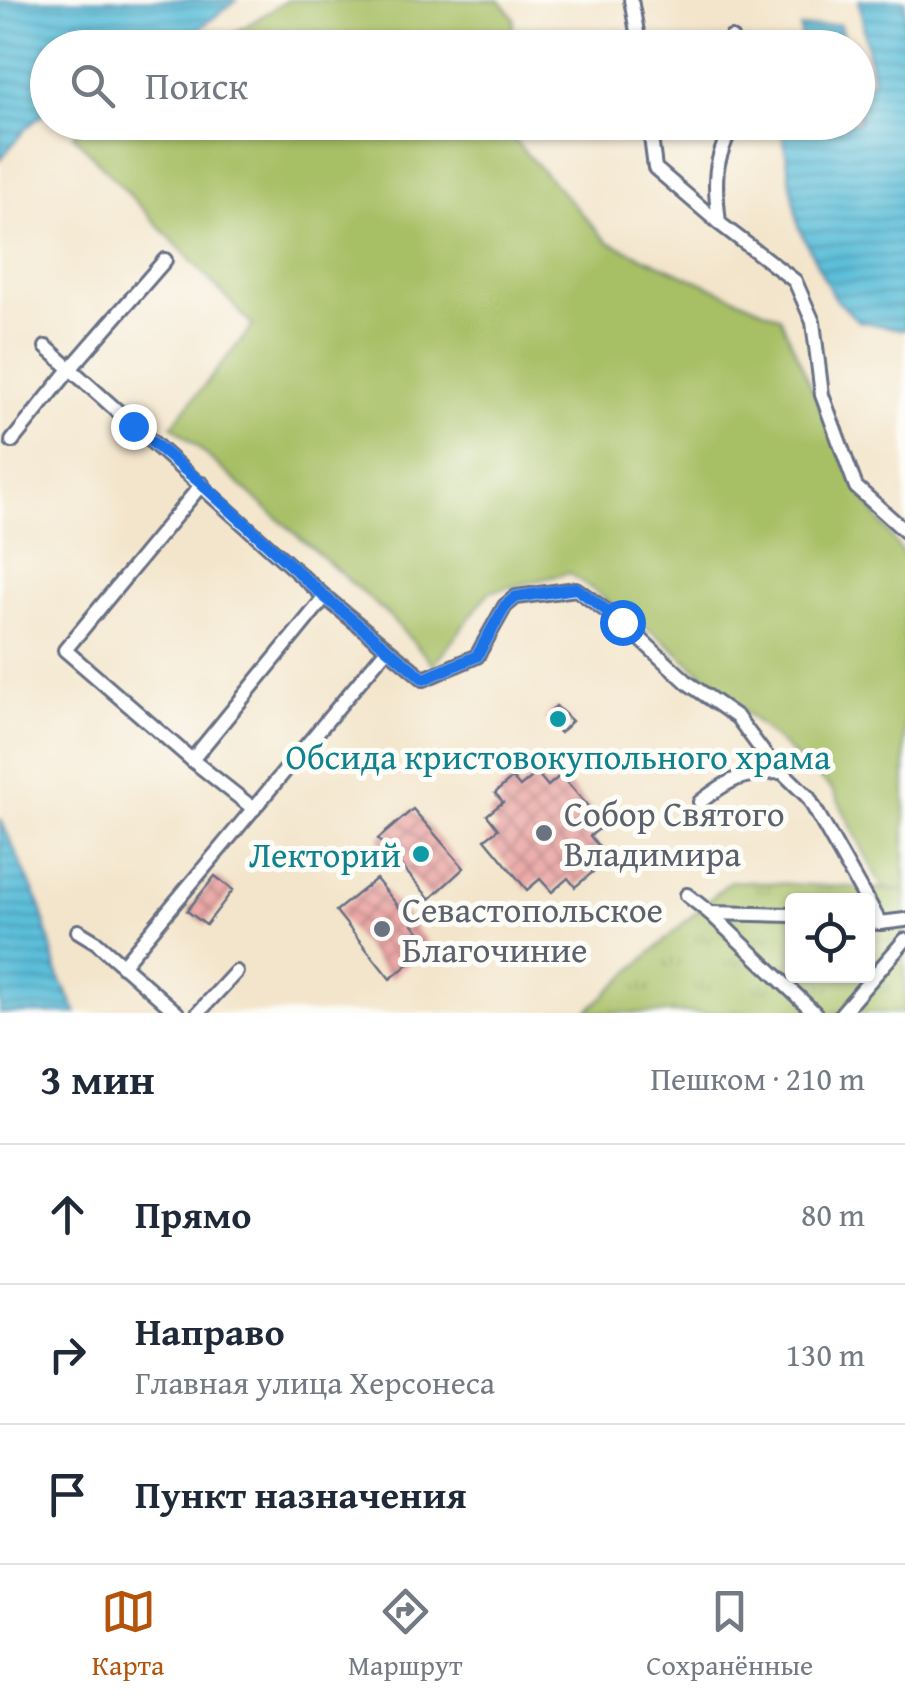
<!DOCTYPE html>
<html lang="ru">
<head>
<meta charset="utf-8">
<style>
  :root { --surface:#fff; --page:#f2f2f3; --text:#1f2937; --muted:#747a83; --line:#e0e1e3; --accent:#b45309 }
  body { margin:0; font-family:"Gentium Book Plus",serif; background:var(--page); color:var(--text) }
  .controls { position:absolute; right:30px; bottom:30px; display:grid; overflow:hidden; border-radius:10px; box-shadow:0 2px 8px #0004 }
  .controls button { width:90px; height:90px; display:grid; place-items:center; padding:0; border:0; border-bottom:2px solid var(--line); background:var(--surface); color:var(--text); font:50px sans-serif }
  .stop { position:absolute; width:30px; height:30px; margin:-22px; border:8px solid #1a73e8; border-radius:50%; background:#fff }
  .stop.end { background:#1a73e8; border-color:#fff; box-shadow:0 2px 10px #0008 }
  .list { margin:0; padding:0; list-style:none }
  h2 { display:flex; justify-content:space-between; align-items:center; height:130px; margin:0; padding:0 40px; font-size:42px }
  h2 small { font-size:32px; font-weight:400; color:var(--muted) }
  .list li { display:grid; grid-template-columns:65px 1fr auto; gap:30px; align-items:center; box-sizing:border-box; height:140px; padding:0 40px; border-top:2px solid var(--line) }
  .list b { display:block; font-size:38px; white-space:nowrap }
  .list p { margin:0; font-size:32px; white-space:nowrap; color:var(--muted) }
  .list em { font-size:32px; font-style:normal; color:var(--muted) }
  .icon { flex:none; width:55px; height:55px; fill:none; stroke:currentColor; stroke-width:2; stroke-linecap:round; stroke-linejoin:round }
  .map { position:relative; flex:none; width:905px; height:1013px; overflow:hidden }
  .search { position:absolute; background:var(--surface); box-shadow:0 2px 8px #0004; left:30px; right:30px; top:30px; height:110px; display:flex; align-items:center; gap:25px; box-sizing:border-box; padding:0 35px; border-radius:55px; color:var(--muted); font-size:38px }
  .sheet { height:550px; background:var(--surface) }
  nav { display:flex; justify-content:space-around; align-items:center; box-sizing:border-box; height:140px; border-top:2px solid var(--line); background:var(--surface); font-size:28px; color:var(--muted) }
  nav a { display:grid; justify-items:center; gap:5px }
  nav .on { color:var(--accent) }
  .map>svg:first-child { display:block }
  .grass { fill:#a7bf65; stroke:#617762; stroke-width:2.5 }
  .park { fill:url(#park-tufts); stroke:#617762; stroke-width:2.5; fill-rule:evenodd }
  .water { fill:url(#water-rules); stroke:#3b769c; stroke-width:2.5 }
  .building { fill:url(#building-cross-hatch) }
  .lines { fill:none; stroke-linecap:round; stroke-linejoin:round }
  .lane-casing { stroke:#676f84; stroke-width:18 }
  .lane { stroke:#fff; stroke-width:12 }
  .route { stroke:#1a73e8; stroke-width:12 }
  .culture-dot { fill:#0f9aa8; stroke:#fdfcf7; stroke-width:4 }
  .worship-dot { fill:#6b7280; stroke:#fdfcf7; stroke-width:4 }
  .labels { text-anchor:middle; dominant-baseline:central; stroke-width:10; stroke-linejoin:round; paint-order:stroke }
  .culture-label { font-size:35px; fill:#0d838f; stroke:#fdfcf7 }
  .worship-label { font-size:35px; fill:#5b616d; stroke:#fdfcf7; text-anchor:start }
</style>
</head>
<body>
<div class="map">
<svg width="905" height="1013" viewBox="0 0 905 1013">
  <defs>
    <pattern id="park-tufts" width="24" height="20" patternUnits="userSpaceOnUse" patternTransform="scale(2.5)"><rect width="24" height="20" fill="#a7bf65"/><path d="M3 7l-1-3M5 7V3M7 7l1-3M15 17l-1-3M17 17v-4M19 17l1-3" fill="none" stroke="#879c56"/></pattern>
    <pattern id="water-rules" width="6" height="5" patternUnits="userSpaceOnUse" patternTransform="scale(2.5)"><rect width="6" height="5" fill="#5bbed9"/><path d="M0 2.5h6" fill="none" stroke="#4a9bb3"/></pattern>
    <pattern id="building-cross-hatch" width="8" height="8" patternUnits="userSpaceOnUse" patternTransform="scale(2.5)"><rect width="8" height="8" fill="#eba8a6"/><path d="M0 0l8 8M0 8l8-8" fill="none" stroke="#be898a"/></pattern>
  </defs>
  <rect width="100%" height="100%" fill="#fdfcf7"/>
  <filter id="ink" filterUnits="userSpaceOnUse"><feTurbulence type="fractalNoise" baseFrequency=".01" numOctaves="2"/><feDisplacementMap in="SourceGraphic" scale="20" xChannelSelector="R" yChannelSelector="G"/><feConvolveMatrix kernelMatrix="1 2 1 2 8 2 1 2 1" color-interpolation-filters="sRGB"/></filter>
  <filter id="wash" filterUnits="userSpaceOnUse"><feTurbulence type="fractalNoise" baseFrequency=".0048" numOctaves="4" result="noise"/><feDisplacementMap in="SourceGraphic" scale="40" xChannelSelector="R" yChannelSelector="G"/><feGaussianBlur stdDeviation="2.25" result="paint"/><feColorMatrix in="noise" values="0 0 0 0 0 0 0 0 0 0 0 0 0 0 0 0 0 1.4 0 .05"/><feComposite in="paint" operator="in"/></filter>
  <g filter="url(#wash)">
    <rect width="100%" height="100%" fill="#f3e5cb"/>
    <g class="grass">
      <path d="M288,0h212l14,18 -4,29h-298z"/>
      <path d="M93,122l407,1v2l108,117 172,75 76,170 49,70v341l-22,-9 -50,-99 -168,-149 -96,-68 -80,19 -55,73 -45,-49 -217,-191 81,-99 -180,-191z"/>
    </g>
    <path class="park" d="M730,881l175,9v123h-320zM792,901h76v75h-76z"/>
    <g class="water">
      <path d="M0,0h237l-62,47 -127,1 -1,63 -21,17 -26,32z"/>
      <path d="M859,0h46v330l-47,-9 -25,-25 -35,-70 -17,-103 77,-1v-37l15,-3z"/>
      <path d="M840,24l5,23h-76l33,-4 -2,-15z"/>
      <path d="M0,818l41,90 17,67 19,38h-77z"/>
    </g>
    <g id="blocks">
      <g class="building">
        <path d="M556,706l16,15 -12,12 -16,-15z"/>
        <path d="M537,773l11,13 13,-11 43,50 -14,11 12,14 -17,14 8,8 -18,15 -7,-9 -16,14 -12,-13 -13,11 -42,-51 13,-10 -11,-14 16,-13 -8,-9 17,-15 8,9z"/>
        <path d="M413,809l51,59 -34,31 -52,-60z"/>
        <path d="M215,876l18,14 -27,35 -19,-14z"/>
        <path d="M376,879l55,67 -41,33 -54,-68z"/>
      </g>
    </g>
  </g>
  <g filter="url(#ink)">
    <use href="#blocks" fill-opacity="0" stroke="#676f84" stroke-width="2.5"/>
    <g class="lines">
      <defs>
        <g id="lane">
          <path d="M631,0l9,48"/>
          <path d="M731,38l1,10"/>
          <path d="M649,122l6,46 64,55"/>
          <path d="M734,122c-21,42 -20,55 -15,101l76,58 18,41 9,73 34,92 49,44"/>
          <path d="M46,347l279,250 99,82 53,-23 28,-50 11,-9 60,-8 46,33 66,61 49,34 29,39 42,41 59,104"/>
          <path d="M12,441l59,-73 94,-108"/>
          <path d="M202,484l-137,166 127,110 62,49"/>
          <path d="M192,760l133,-163"/>
          <path d="M700,802c31,-24 42,-29 82,-30"/>
          <path d="M687,895l23,18 105,100"/>
          <path d="M868,901l12,22 -12,-1"/>
          <path d="M710,913l82,2"/>
          <path d="M880,923l25,-3"/>
          <path d="M78,931l18,11 81,71"/>
          <path d="M122,966l264,-316"/>
          <path d="M198,1013l38,-41"/>
          <path d="M842,1013l63,-73"/>
        </g>
      </defs>
      <use href="#lane" class="lane-casing"/>
      <use href="#lane" class="lane"/>
    </g>
  </g>
  <g class="lines" filter="url(#ink)">
    <path class="route" d="M133,426l69,58 123,113 99,82 53,-23 28,-50 11,-9 60,-9 46,34"/>
  </g>
  <g class="culture-dot">
    <circle cx="558" cy="719" r="10"/>
    <circle cx="421" cy="854" r="10"/>
  </g>
  <g class="worship-dot">
    <circle cx="544" cy="833" r="10"/>
    <circle cx="382" cy="929" r="10"/>
  </g>
  <g class="labels">
    <g class="culture-label">
      <text x="558" y="756">Обсида кристовокупольного храма</text>
      <text x="401" y="854" text-anchor="end">Лекторий</text>
    </g>
    <g class="worship-label">
      <text x="564" y="813">Собор Святого<tspan x="564" dy="40">Владимира</tspan></text>
      <text x="402" y="909">Севастопольское<tspan x="402" dy="40">Благочиние</tspan></text>
    </g>
  </g>
</svg>
<div class="controls">
<button><svg class="icon" aria-label="locate" viewBox="0 0 24 24"><circle cx="12" cy="12" r="6"/><path d="M12 2v4M12 18v4M2 12h4M18 12h4"/></svg></button>
</div>
<div class="stop" style="left:622px;top:622px"></div>
<div class="stop end" style="left:133px;top:426px"></div>
<div class="search"><svg class="icon" aria-label="search" viewBox="0 0 24 24"><circle cx="10" cy="10" r="6"/><path d="M15 15l6 6"/></svg>Поиск</div>
</div>
<section class="sheet">
<h2>3 мин<small>Пешком · 210 m</small></h2>
<ul class="list">
<li><svg class="icon" aria-label="ahead" viewBox="0 0 24 24"><path d="M12 20V5M6 11l6-6 6 6"/></svg><div><b>Прямо</b></div><em>80 m</em></li>
<li><svg class="icon" aria-label="right" viewBox="0 0 24 24"><path d="M7 20v-9h11M14 6l5 5-5 5"/></svg><div><b>Направо</b><p>Главная улица Херсонеса</p></div><em>130 m</em></li>
<li><svg class="icon" aria-label="arrive" viewBox="0 0 24 24"><path d="M6 21V4h12l-3 4 3 4H6"/></svg><div><b>Пункт назначения</b></div></li>
</ul>
</section>
<nav>
<a class="on"><svg class="icon" aria-label="map" viewBox="0 0 24 24"><path d="M3 6l6-2 6 2 6-2v14l-6 2-6-2-6 2zM9 4v14M15 6v14"/></svg>Карта</a>
<a><svg class="icon" aria-label="directions" viewBox="0 0 24 24"><path d="M12 3l9 9-9 9-9-9zM9 14v-3h6M13 9l2 2-2 2"/></svg>Маршрут</a>
<a><svg class="icon" aria-label="saved" viewBox="0 0 24 24"><path d="M7 4h10v16l-5-4-5 4z"/></svg>Сохранённые</a>
</nav>
</body>
</html>
